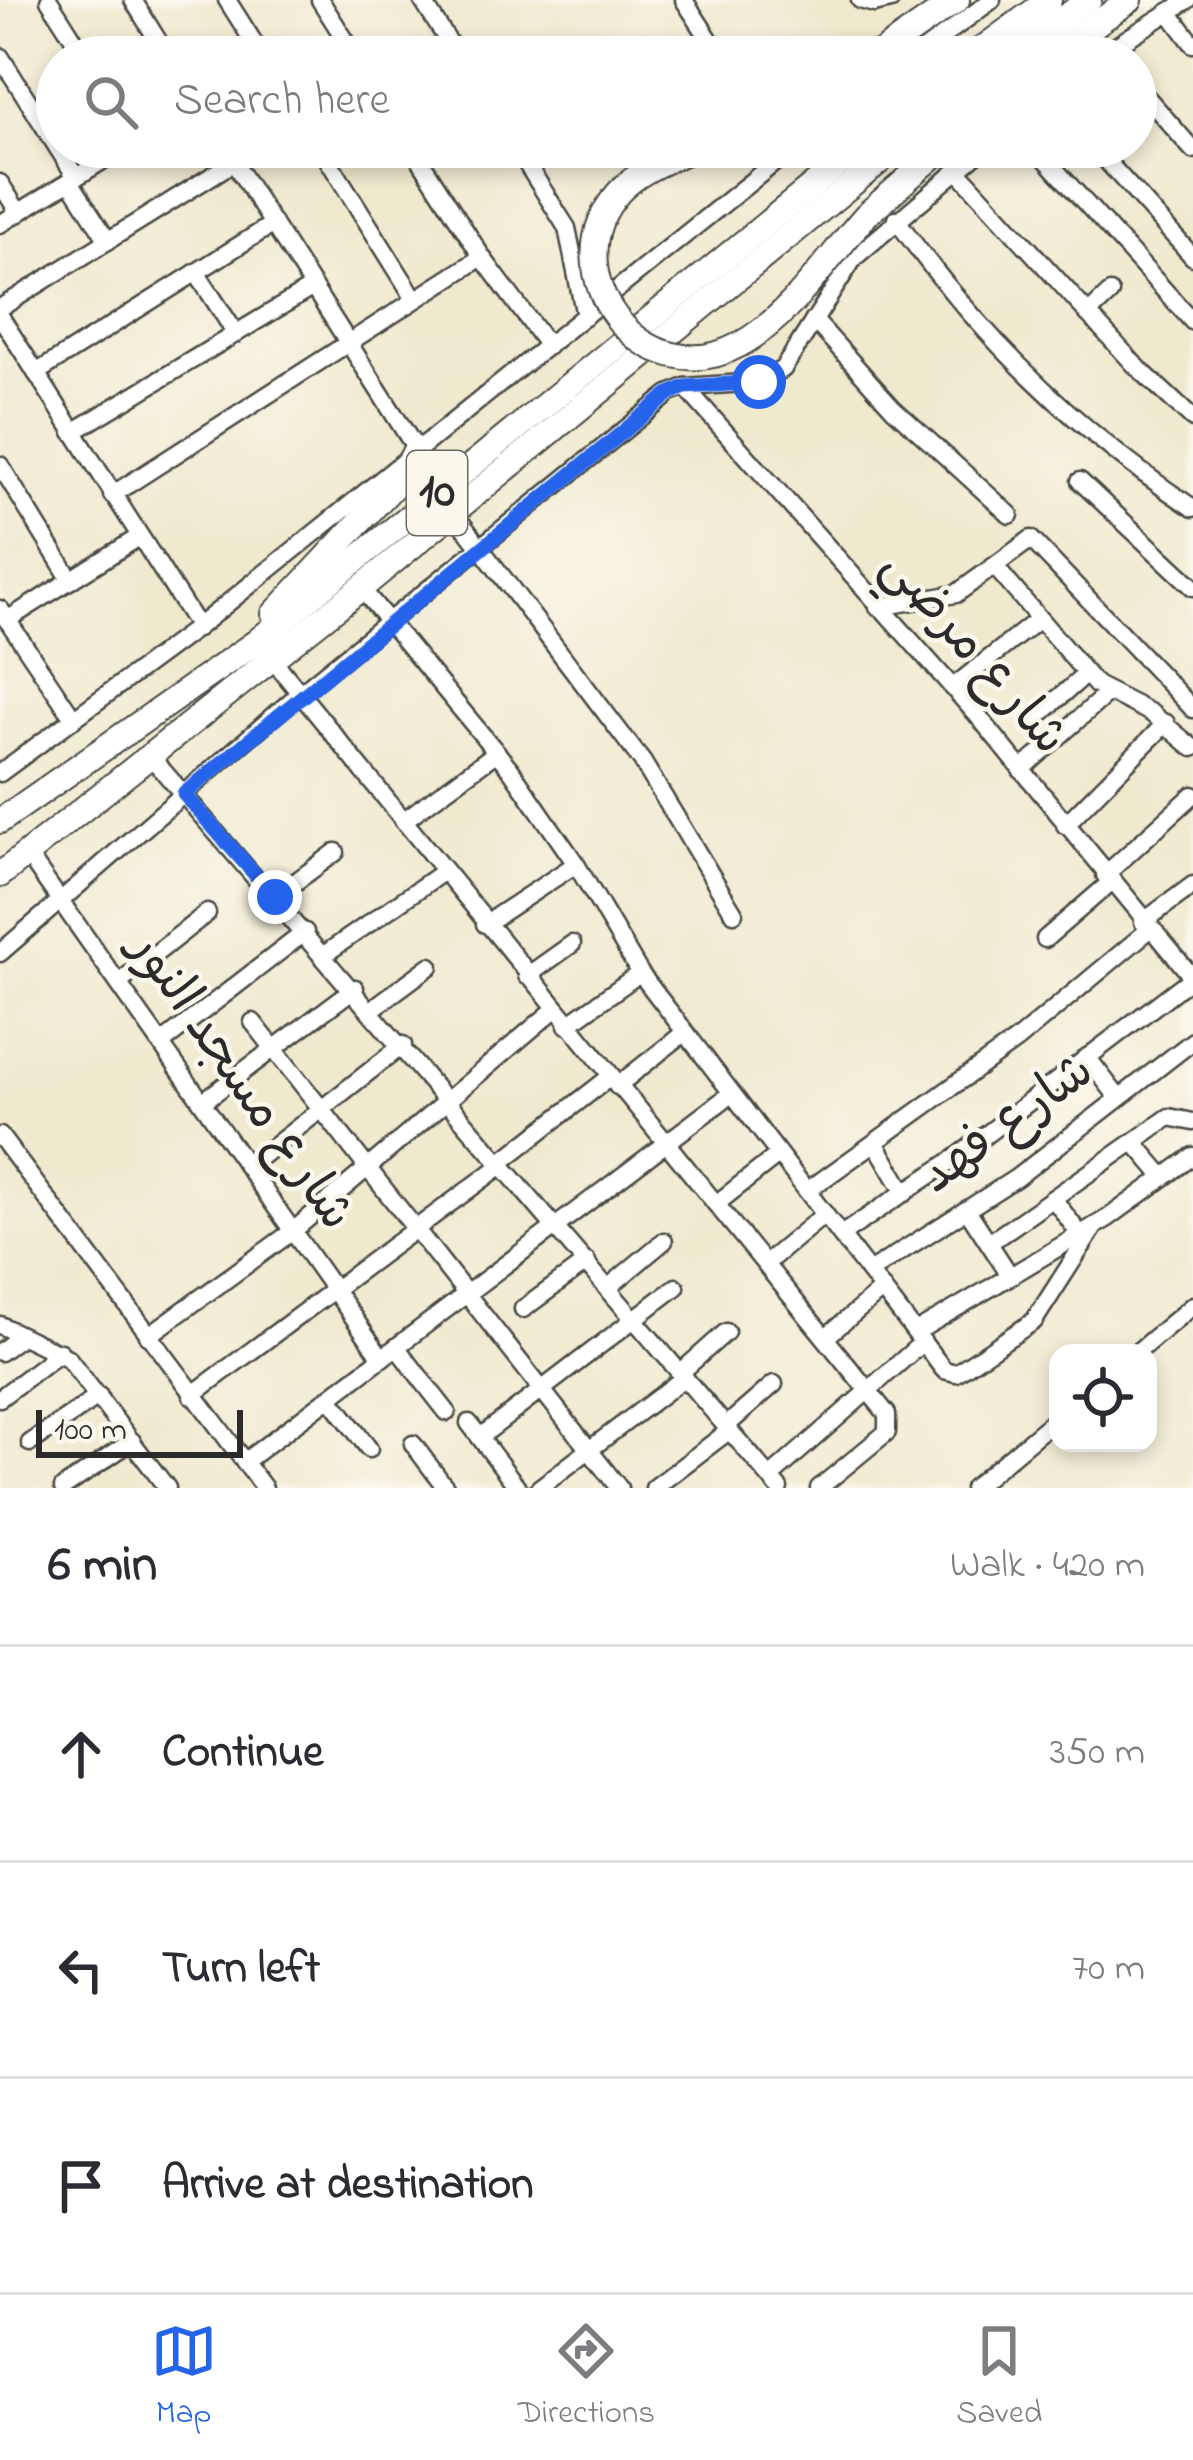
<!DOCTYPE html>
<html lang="en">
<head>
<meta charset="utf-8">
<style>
  :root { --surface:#fff; --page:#f2f2f3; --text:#2b2b33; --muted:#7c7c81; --line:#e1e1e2; --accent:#2563eb }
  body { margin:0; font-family:"Indie Flower","Playpen Sans Arabic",sans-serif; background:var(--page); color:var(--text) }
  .controls { position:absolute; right:36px; bottom:36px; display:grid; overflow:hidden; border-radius:24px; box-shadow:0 6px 18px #0003 }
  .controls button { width:108px; height:108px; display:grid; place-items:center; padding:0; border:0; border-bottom:3px solid var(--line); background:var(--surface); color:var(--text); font:60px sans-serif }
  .scale { position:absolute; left:36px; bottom:30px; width:207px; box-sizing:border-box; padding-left:12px; border:6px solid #2b2b2b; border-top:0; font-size:33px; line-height:42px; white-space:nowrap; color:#2b2b2b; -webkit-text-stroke:9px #fbf7ec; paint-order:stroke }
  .stop { position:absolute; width:36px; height:36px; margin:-27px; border:9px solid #2563eb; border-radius:50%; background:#fff }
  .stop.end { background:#2563eb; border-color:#fff; box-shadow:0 3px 12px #0008 }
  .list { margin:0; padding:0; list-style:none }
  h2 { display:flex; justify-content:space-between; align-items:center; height:156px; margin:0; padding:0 48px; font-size:51px }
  h2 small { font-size:39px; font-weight:400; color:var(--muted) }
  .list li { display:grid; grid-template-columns:78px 1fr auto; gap:36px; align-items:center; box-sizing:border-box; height:216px; padding:0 48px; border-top:3px solid var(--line) }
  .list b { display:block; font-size:45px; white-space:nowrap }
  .list em { font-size:39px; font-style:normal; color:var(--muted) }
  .icon { flex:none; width:66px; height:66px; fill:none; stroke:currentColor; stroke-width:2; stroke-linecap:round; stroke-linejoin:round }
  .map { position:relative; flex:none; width:1193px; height:1488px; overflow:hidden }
  .search { position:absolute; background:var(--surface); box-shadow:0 6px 18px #0003; left:36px; right:36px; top:36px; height:132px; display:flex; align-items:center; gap:30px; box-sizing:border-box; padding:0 42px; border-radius:66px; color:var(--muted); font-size:45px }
  .sheet { height:804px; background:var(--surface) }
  nav { display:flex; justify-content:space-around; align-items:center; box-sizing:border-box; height:168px; border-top:3px solid var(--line); background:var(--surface); font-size:33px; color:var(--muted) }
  nav a { display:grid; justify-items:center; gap:6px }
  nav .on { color:var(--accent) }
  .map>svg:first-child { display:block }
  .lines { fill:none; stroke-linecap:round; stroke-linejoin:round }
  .minor-casing { stroke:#484843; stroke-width:21 }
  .highway-casing { stroke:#484843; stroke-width:28 }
  .minor { stroke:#fff; stroke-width:16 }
  .highway { stroke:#fff; stroke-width:24 }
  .highway-bridge-casing { stroke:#484843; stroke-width:28; stroke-linecap:butt }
  .highway-bridge { stroke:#fff; stroke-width:24 }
  .route { stroke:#2563eb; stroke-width:15 }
  .labels { text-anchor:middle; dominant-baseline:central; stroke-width:9; stroke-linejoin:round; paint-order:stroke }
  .shield { fill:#fbf7ec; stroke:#696865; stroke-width:3 }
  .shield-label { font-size:48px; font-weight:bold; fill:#2b2b2b }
  .street-label { font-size:51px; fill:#2b2b2b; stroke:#fbf7ec }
</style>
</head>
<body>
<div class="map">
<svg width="1193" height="1488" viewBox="0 0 1193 1488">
  <rect width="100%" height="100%" fill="#fbf7ec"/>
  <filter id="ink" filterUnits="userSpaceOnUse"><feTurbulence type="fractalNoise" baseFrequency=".00833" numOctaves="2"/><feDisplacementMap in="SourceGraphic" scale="24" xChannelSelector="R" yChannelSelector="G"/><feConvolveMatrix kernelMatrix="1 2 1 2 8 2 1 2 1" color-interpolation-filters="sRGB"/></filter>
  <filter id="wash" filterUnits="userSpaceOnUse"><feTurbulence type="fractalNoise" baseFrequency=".004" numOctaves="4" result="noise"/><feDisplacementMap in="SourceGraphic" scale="48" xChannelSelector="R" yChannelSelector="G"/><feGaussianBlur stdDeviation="2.7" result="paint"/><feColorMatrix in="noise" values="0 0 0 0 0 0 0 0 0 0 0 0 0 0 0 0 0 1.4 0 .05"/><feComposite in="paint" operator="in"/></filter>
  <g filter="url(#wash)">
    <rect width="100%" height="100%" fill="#efe9ce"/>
  </g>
  <g filter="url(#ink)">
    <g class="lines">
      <defs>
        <g id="minor">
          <path d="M49,0l36,57"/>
          <path d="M133,0l35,57"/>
          <path d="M227,0l36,57"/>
          <path d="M320,0l36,57"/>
          <path d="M422,0l36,57"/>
          <path d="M684,0l37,57"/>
          <path d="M860,0l14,4 17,-4"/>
          <path d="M1169,12l24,32"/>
          <path d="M0,56l57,91"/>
          <path d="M915,57l77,-57"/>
          <path d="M1098,57l90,-57"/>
          <path d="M1136,85l57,65"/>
          <path d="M57,147l19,30"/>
          <path d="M224,147l192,302"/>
          <path d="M320,147l95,152"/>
          <path d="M412,147l70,110 66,89"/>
          <path d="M516,147l51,81 18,88"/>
          <path d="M1035,147l158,175"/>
          <path d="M1094,147l99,110"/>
          <path d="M957,170l179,196 57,53"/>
          <path d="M70,181l38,60"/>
          <path d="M0,183l19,30"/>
          <path d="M896,219c81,114 182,213 297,289"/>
          <path d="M0,224l125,-77"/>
          <path d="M196,272l40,62"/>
          <path d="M0,308l234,-146"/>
          <path d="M1088,314l22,-21"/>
          <path d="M0,316l198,311"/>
          <path d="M814,320l79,88 117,107"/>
          <path d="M36,373l237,-149"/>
          <path d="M685,387l293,329 215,262"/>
          <path d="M73,432l240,-145"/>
          <path d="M0,465l71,115"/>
          <path d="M1080,481l113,106"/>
          <path d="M112,495l370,-238"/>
          <path d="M454,513l188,248 92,152"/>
          <path d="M996,568l100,117 55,28 42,35"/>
          <path d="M361,588l150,182 65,94 64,109 304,397 12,3 78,-52 61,-95"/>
          <path d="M878,607l78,-13 75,-55 162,170"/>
          <path d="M0,609l74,110"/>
          <path d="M7,620l132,-83"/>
          <path d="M273,660l614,754v18l-68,56"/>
          <path d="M952,688l87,-69"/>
          <path d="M1030,723l55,-48"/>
          <path d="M152,758l627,730"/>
          <path d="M1021,770l87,-77"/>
          <path d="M0,773l198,-146 596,-480"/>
          <path d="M403,821l94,-69"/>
          <path d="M1065,825l101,-102"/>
          <path d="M28,855l354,503"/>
          <path d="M1105,875l88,-80"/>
          <path d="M275,897l61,-45"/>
          <path d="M1143,922l50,-37"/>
          <path d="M485,924l91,-60"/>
          <path d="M1045,939l66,-57"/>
          <path d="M0,953l299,-259 370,-300 16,-7 74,-5 24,-13 71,-111 131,-111"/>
          <path d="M325,954l118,-82"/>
          <path d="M527,976l45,-32"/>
          <path d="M120,982l87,-69"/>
          <path d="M372,1009l58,-43"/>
          <path d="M253,1022l366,466"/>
          <path d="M567,1025l73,-52"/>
          <path d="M163,1042l142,-110"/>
          <path d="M1087,1057l30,39"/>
          <path d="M617,1086l67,-53"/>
          <path d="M205,1100l150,-112"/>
          <path d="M0,1136l264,352"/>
          <path d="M1134,1142l28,33"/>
          <path d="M876,1144l29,49"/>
          <path d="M501,1162l109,-85"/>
          <path d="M249,1166l154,-121"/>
          <path d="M807,1191l210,-151 133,-111"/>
          <path d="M1055,1201l24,32"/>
          <path d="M716,1204l62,-49"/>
          <path d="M968,1211l41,63"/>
          <path d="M841,1235l113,-76 239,-182"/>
          <path d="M989,1243l180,-126 24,5"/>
          <path d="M766,1263l59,-49"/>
          <path d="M869,1272l147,-94 177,-137"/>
          <path d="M609,1287l55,-46"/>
          <path d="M523,1309l64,-47"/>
          <path d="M0,1325l68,33 99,130"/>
          <path d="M916,1332l192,-114 85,-62"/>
          <path d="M148,1336l145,-105 261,-221"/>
          <path d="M827,1336l56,-47"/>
          <path d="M397,1348l50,64"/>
          <path d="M0,1352l20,-15"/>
          <path d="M1136,1353l57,-48"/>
          <path d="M681,1372l45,-40"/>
          <path d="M192,1395l311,-231"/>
          <path d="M0,1398l60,-46"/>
          <path d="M330,1398l39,51"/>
          <path d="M469,1423l49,65"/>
          <path d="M726,1426l48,-42"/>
          <path d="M480,1437l196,-150"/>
          <path d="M30,1443l69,-47"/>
          <path d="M413,1444l33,44"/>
          <path d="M244,1462l487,-368"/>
          <path d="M770,1477l153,-135"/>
          <path d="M63,1488l69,-47"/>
          <path d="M539,1488l146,-111"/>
          <path d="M654,1488l76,-58"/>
          <path d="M973,1488l85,-71"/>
        </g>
        <g id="highway">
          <path d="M875,57l82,-57"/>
          <path d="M971,57l78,-57"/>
          <path d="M1009,57l80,-57"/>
          <path d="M1049,57l81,-57"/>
          <path d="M867,214l77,-67"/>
          <path d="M274,614l127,-136 15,-29"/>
          <path d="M0,821l256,-179 604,-495"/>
          <path d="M0,875l361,-287 536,-441"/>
        </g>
      </defs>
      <use href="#minor" class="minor-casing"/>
      <use href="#highway" class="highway-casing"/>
      <use href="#minor" class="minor"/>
      <use href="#highway" class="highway"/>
      <defs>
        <path id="highway-bridge" d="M698,147c-27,12 -58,22 -79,45 -71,80 25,205 120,153 51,-27 90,-89 128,-131"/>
      </defs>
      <use href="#highway-bridge" class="highway-bridge-casing"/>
      <use href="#highway-bridge" class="highway-bridge"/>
    </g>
  </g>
  <g class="lines" filter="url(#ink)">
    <path class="route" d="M275,897l-91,-103 485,-400 16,-7 74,-5"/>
  </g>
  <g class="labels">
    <rect class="shield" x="407" y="451" width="60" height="84" rx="9"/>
    <g class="shield-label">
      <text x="437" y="493">10</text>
    </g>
    <g class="street-label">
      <text transform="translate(973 653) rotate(49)">شارع مرضي</text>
      <text transform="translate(240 1082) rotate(55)">شارع مسجد النور</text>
      <text transform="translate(1008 1125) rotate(-36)">شارع فهد</text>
    </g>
  </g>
</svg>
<div class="controls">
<button><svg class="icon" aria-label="locate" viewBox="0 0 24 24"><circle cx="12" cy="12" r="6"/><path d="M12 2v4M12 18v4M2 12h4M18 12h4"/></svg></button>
</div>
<div class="scale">100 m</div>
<div class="stop" style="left:759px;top:382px"></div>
<div class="stop end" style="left:275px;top:897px"></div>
<div class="search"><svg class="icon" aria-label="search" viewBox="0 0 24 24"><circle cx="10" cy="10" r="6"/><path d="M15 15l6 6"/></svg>Search here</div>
</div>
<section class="sheet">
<h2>6 min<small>Walk · 420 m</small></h2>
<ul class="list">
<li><svg class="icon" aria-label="ahead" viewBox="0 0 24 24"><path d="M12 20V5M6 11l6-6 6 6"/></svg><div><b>Continue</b></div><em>350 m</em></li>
<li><svg class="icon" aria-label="left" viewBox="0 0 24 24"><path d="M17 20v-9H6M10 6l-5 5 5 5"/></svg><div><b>Turn left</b></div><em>70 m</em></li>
<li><svg class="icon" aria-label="arrive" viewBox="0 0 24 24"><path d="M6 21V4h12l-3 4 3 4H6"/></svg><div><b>Arrive at destination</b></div></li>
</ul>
</section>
<nav>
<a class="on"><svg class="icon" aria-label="map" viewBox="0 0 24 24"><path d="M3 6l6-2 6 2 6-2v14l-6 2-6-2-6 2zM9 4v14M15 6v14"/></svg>Map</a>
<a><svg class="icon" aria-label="directions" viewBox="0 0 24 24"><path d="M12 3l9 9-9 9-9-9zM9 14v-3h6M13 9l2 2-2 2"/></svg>Directions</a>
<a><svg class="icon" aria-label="saved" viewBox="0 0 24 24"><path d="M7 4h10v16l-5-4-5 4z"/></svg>Saved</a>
</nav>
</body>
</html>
